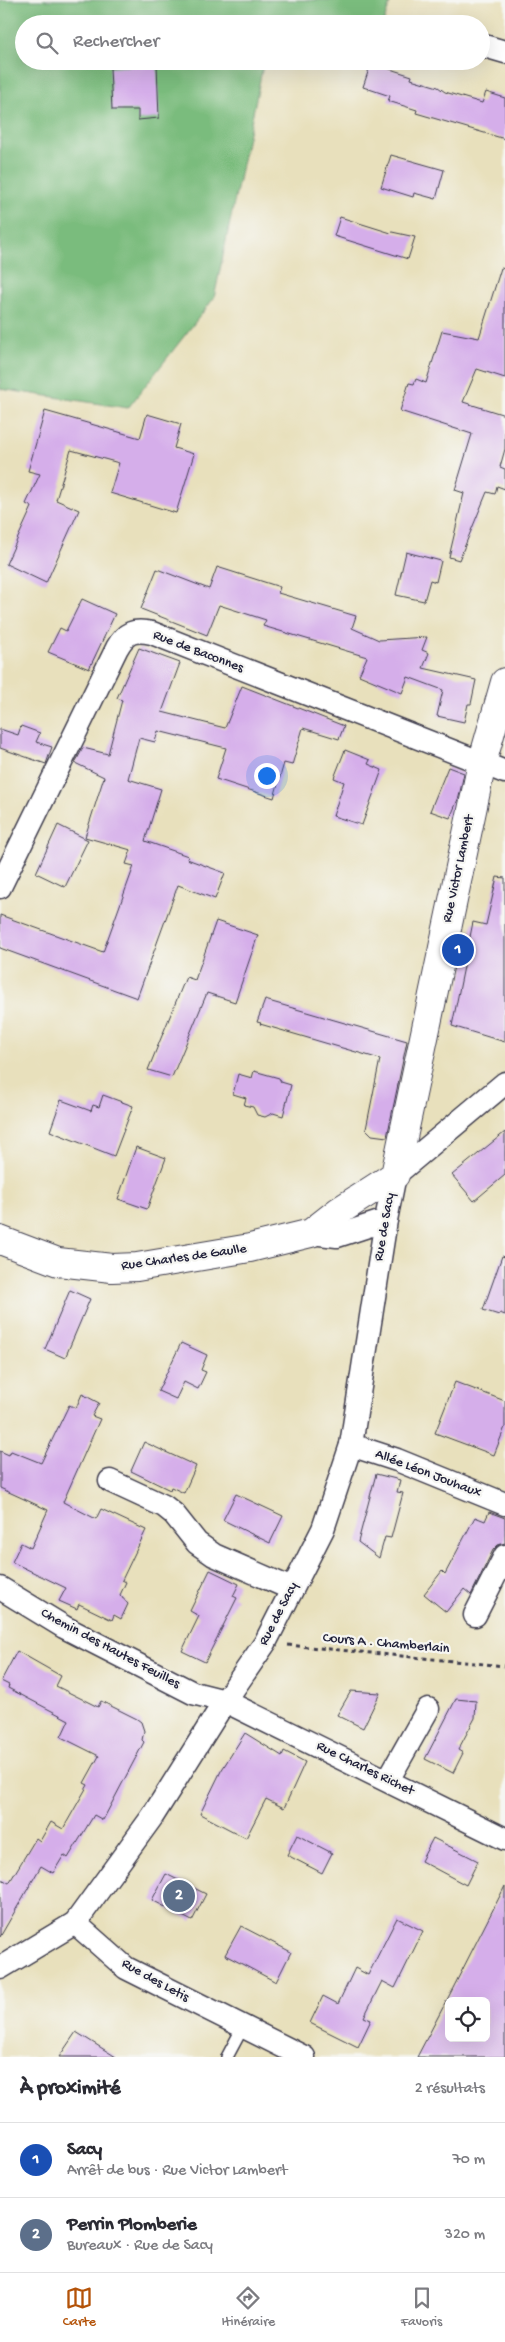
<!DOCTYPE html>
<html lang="fr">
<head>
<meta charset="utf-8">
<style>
  :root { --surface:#fff; --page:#f7f7f7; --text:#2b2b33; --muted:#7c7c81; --line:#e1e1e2; --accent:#b45309 }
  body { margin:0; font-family:"Gochi Hand",sans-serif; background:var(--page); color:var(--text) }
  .controls { position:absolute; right:15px; bottom:15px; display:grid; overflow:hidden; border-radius:8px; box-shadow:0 5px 20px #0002 }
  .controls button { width:45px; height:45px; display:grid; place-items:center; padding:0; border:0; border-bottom:1px solid var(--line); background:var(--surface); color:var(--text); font:25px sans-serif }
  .you { position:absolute; left:266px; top:775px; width:18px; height:18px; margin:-12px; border:4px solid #fff; border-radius:50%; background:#1a73e8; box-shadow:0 0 0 8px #1a73e833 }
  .badge { display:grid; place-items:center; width:32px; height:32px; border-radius:50%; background:var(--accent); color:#fff; font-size:16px; font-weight:700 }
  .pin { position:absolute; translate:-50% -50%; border:2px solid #fff; box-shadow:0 1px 5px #0006 }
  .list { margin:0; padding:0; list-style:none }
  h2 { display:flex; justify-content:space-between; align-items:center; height:65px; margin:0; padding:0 20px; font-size:21px }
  h2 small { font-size:16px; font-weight:400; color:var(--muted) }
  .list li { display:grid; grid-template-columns:32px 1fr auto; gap:15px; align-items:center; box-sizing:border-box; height:75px; padding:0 20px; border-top:1px solid var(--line) }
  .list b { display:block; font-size:19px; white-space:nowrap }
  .list p { margin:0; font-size:16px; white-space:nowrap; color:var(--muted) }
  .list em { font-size:16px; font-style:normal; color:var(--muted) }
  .icon { flex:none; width:28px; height:28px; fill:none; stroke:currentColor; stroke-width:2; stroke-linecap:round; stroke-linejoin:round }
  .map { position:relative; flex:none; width:505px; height:2057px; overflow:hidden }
  .search { position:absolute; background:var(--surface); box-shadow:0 5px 20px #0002; left:15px; right:15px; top:15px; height:55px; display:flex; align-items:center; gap:12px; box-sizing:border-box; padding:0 18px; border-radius:28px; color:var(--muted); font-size:19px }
  .sheet { height:215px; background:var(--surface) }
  nav { display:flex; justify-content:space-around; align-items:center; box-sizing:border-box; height:70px; border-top:1px solid var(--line); background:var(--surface); font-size:14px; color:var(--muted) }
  nav a { display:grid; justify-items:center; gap:2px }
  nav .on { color:var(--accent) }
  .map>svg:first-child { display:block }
  .forest { fill:#7abc7d; stroke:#4e6f5c }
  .building { fill:#d5aeea; fill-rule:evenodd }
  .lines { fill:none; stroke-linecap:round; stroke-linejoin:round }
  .service-casing { stroke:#403e4e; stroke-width:14 }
  .minor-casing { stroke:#403e4e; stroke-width:25 }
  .tertiary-casing { stroke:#403e4e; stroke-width:30 }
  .path { stroke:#403e4e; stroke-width:3; stroke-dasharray:4 4; stroke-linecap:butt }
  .service { stroke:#fff; stroke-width:11 }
  .minor { stroke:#fff; stroke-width:22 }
  .tertiary { stroke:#fff; stroke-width:28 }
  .labels { text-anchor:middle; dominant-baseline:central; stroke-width:4.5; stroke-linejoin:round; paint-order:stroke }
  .street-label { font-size:14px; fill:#22223b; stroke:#f6f6f2 }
</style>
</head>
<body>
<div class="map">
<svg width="505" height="2057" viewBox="0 0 505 2057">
  <rect width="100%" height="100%" fill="#f6f6f2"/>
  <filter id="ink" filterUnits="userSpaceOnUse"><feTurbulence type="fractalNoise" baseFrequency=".02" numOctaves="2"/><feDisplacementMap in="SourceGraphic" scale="10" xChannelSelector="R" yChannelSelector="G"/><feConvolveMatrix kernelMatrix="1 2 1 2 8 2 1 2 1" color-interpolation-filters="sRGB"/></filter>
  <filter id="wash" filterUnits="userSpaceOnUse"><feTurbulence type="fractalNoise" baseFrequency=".0096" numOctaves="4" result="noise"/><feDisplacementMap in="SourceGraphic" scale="20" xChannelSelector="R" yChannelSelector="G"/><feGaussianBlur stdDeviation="1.12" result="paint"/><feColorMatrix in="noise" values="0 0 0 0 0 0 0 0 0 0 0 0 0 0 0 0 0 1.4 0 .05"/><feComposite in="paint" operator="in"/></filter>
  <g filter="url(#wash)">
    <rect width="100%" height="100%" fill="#e8e0bc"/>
    <path class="forest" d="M0,0h391l-8,24h-359v37h240l-50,237 -86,110 -128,-19z"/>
    <g id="blocks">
      <g class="building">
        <path d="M371,63l41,13 -1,3 27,8 7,5 37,11 4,-11 19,6v41l-89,-26 1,-3 -29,-9 2,-5 -27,-9z"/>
        <path d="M157,64l2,54 -21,2v-10h-26l-2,-42z"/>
        <path d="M391,155l53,15 -8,29 -22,-6 -1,4 -32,-10z"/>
        <path d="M340,217l51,16 1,-1 23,5 -7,22 -74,-23z"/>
        <path d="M501,268l4,1v109l-28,-9 -14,33 42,13v34l-5,18 5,2v20l-8,-3 -2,8 -8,-2 -28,68 -10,-3 15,-64 -9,-3 17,-56 -72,-23 9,-28 5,1 2,-5 10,4 16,-52 37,7z"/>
        <path d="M45,411l95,27 7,-24 34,10 -7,24 20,6 -18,59 -66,-20 9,-30 -48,-13 -15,50 23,10 -33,73 -40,-19 26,-57 -6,-3 14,-30 -12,-3z"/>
        <path d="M406,552l35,9 -5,21 -6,-2 -6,21 -28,-6z"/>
        <path d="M217,567l63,20 -2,6 78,23 -4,12 27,12 48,-3 -5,13 7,3 -6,15 53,12 -5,24h-3l-4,18 -27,-6 6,-26 -35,-13 -6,16 -43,-18 8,-18 -104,-31 3,-6 -47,-15 -12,30 -66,-26 16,-40 52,20z"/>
        <path d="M82,599l33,15 -26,55 -41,-17 12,-24 6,3z"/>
        <path d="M139,648l41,15 -18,49 63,16 17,-42 102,40 -5,13 -36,-11 -11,37 -8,-2 -10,35 -58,-19 10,-31 -68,-17 -3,11 -16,-4 -11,41 33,10 -16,52 43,15 -1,3 38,14 -10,26 -37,-14 -41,113 -137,-50v-33l103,37 31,-86 -8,-2 5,-14 -46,-13 19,-60 -29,-14 8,-15 25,6 14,-54 -5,-2z"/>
        <path d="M21,726l19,7 -4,9 16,5 -6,17 -46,-16v-19l18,6z"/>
        <path d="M345,750l25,10 -2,4 14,6 -20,55 -29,-9 11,-34 -10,-4z"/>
        <path d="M448,767l16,6 -5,24 -9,21 -20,-7z"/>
        <path d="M58,825l30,15 -23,47 -29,-14z"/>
        <path d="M497,877l8,1v164l-53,-16 21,-104 13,3z"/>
        <path d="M216,921l42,14 -23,67 -28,-9 -35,84 -24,-7 38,-93 9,3z"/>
        <path d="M265,1000l142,41 -20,96 -15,-2 -6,-6 14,-70 -120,-35 1,-1 -4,-1z"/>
        <path d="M254,1071l25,7 2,4 10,3 -8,31 -10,-3 -8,4 -8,-2 -4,-8 -9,-2 2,-7 -13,-4 5,-20 14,4z"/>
        <path d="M103,1095l30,11 -19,50 -64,-25 11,-31 30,11 2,-6 6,2z"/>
        <path d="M505,1132v43l-31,26 -22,-26z"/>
        <path d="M136,1147l30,11 -19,51 -29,-10z"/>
        <path d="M502,1256l3,1v58l-5,-2 -1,2 -16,-5z"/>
        <path d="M70,1290l20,9 -25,59 -20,-9z"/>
        <path d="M181,1343l26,12 -6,15 5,2 -8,17 -14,-7 -8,17 -18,-8z"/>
        <path d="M455,1382l50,19v26l-11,28 -59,-22z"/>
        <path d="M82,1394l17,9 -7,13 8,3 -37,83 33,17 5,-10 45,21 -24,50 4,2 -6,13 8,9 -7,15 -7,-4 -2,5 -33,-16 -2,5 -18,-8 7,-13 -54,-26 9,-19 10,5 17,-38 -48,-22v-37l9,4 2,-4 30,12 28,-58 7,3z"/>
        <path d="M144,1442l52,24 -12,27 -13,-6 -1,3 -39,-19z"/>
        <path d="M376,1474l24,6 -3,12 6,1 -12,45 -6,-1 -6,21 -21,-16z"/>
        <path d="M236,1494l47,22 -13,27 -47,-23z"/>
        <path d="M489,1512l16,6v25l-7,2 -5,5 -22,45 -7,-6 -18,23 -22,-18 18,-23 3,3 30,-57 10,4z"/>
        <path d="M210,1570l29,14 -6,12 4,2 -32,64 -23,-11 17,-35 -9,-5z"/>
        <path d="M17,1651l44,25 -5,10 42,21 3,-6 36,18 4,3 3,9 -2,9 2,2 -41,78 -9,-5 -26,43 -4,-3 -11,18 -12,-7 -41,71v-59l9,5 27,-45 4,3 11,-19 12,7 25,-44 -4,-2 15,-27 -38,-19 8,-17 -61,-32 1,-3 -8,-4z"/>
        <path d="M351,1691l29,2 -17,35 -26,-13z"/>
        <path d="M456,1699l20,2 -1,17 -17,32 5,3 -10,20 -28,-14z"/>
        <path d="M245,1733l37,23 2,-5 21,11 -21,46 -18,-9 -20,39 -46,-24 21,-43z"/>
        <path d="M297,1835l35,18 -10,20 -35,-18z"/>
        <path d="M433,1838l45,23 -12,24 -45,-24z"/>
        <path d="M166,1874l40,20 -14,27 -40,-21z"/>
        <path d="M505,1886v171h-88l32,-61zM449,2001h37v37h-37z"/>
        <path d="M397,1918l26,13 -28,57 -13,-7 -18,36 7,3 -13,27 -48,-24 13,-27 15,8 17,-36 13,7z"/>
        <path d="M241,1926l50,26 -15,30 -51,-27z"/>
        <path d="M76,2032l40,25h-57z"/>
      </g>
    </g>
  </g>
  <g filter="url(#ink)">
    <use href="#blocks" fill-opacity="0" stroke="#403e4e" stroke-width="1"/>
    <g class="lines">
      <defs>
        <path id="service" d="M227,2057l16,-30"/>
        <g id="minor">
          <path d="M481,45l24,7"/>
          <path d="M0,887l117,-239c9,-16 17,-19 35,-15l353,139"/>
          <path d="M311,1233l26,3 49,-16"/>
          <path d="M351,1445l46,15 108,44"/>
          <path d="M110,1481l54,25 10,8 23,29 17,12 78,34"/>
          <path d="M0,1588l64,39 129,66 32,8 280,138"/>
          <path d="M475,1615l30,-59"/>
          <path d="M388,1780l40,-71"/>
          <path d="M75,1923l51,45 178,89"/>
          <path d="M0,1968l75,-45 77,-106 73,-116 40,-58 58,-114 28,-84 35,-225 9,-45 110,-92"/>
        </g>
        <path id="tertiary" d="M0,1240l58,22 54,6 25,-1 113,-19 61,-15 28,-22 56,-36 87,-412 23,-81"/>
      </defs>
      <use href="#service" class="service-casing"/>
      <use href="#minor" class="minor-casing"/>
      <use href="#tertiary" class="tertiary-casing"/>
      <path class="path" d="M288,1645l217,21"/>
      <use href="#service" class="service"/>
      <use href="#minor" class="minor"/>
      <use href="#tertiary" class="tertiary"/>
    </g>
  </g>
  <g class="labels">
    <g class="street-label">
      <text transform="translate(198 652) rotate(21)">Rue de Baconnes</text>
      <text transform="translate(459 869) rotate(-78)">Rue Victor Lambert</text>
      <text transform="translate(385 1227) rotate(-80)">Rue de Sacy</text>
      <text transform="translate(184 1258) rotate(-8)">Rue Charles de Gaulle</text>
      <text transform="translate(428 1474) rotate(21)">Allée Léon Jouhaux</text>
      <text transform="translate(279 1614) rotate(-63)">Rue de Sacy</text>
      <text transform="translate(386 1644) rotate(5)">Cours A . Chamberlain</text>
      <text transform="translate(110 1649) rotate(28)">Chemin des Hautes Feuilles</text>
      <text transform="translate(365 1769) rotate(26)">Rue Charles Richet</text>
      <text transform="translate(155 1981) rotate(29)">Rue des Letis</text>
    </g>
  </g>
</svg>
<div class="controls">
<button><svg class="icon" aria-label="locate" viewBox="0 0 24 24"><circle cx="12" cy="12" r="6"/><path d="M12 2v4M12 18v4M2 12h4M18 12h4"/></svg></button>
</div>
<div class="you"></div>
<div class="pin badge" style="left:458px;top:950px;background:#1a4fb4">1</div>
<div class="pin badge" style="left:179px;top:1896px;background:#5c6f8a">2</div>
<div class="search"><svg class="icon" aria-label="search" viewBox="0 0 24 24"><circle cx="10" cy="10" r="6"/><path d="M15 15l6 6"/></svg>Rechercher</div>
</div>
<section class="sheet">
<h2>À proximité<small>2 résultats</small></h2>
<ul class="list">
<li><span class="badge" style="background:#1a4fb4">1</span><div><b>Sacy</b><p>Arrêt de bus · Rue Victor Lambert</p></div><em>70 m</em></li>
<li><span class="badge" style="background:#5c6f8a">2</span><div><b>Perrin Plomberie</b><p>Bureaux · Rue de Sacy</p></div><em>320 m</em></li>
</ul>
</section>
<nav>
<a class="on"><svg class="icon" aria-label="map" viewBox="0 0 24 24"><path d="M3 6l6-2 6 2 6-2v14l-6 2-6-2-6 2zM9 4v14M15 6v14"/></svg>Carte</a>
<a><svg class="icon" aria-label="directions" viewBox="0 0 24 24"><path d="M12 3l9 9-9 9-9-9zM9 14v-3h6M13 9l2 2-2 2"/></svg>Itinéraire</a>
<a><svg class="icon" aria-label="saved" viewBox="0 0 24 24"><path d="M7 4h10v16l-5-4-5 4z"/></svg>Favoris</a>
</nav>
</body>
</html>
